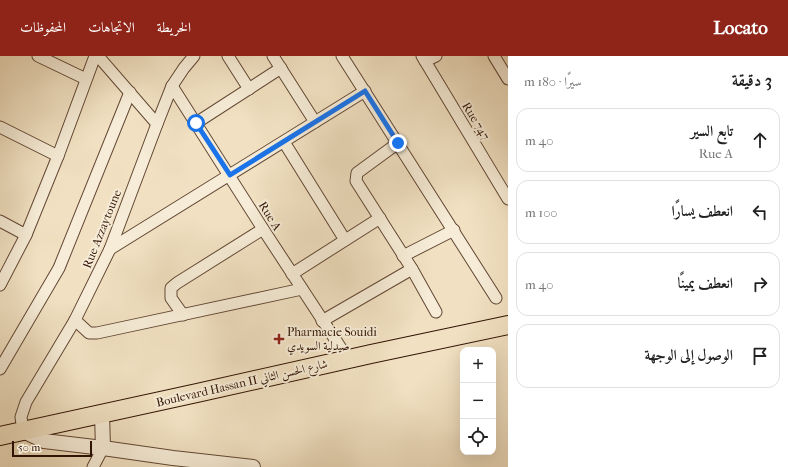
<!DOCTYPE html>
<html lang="ar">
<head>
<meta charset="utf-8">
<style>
  :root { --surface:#fff; --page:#f2f2f2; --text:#222; --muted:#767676; --line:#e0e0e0; --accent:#8f2418 }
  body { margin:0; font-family:"IM FELL French Canon",Amiri,serif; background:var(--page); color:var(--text); direction:rtl }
  .controls { position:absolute; right:12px; bottom:12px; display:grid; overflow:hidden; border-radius:8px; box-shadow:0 4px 16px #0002 }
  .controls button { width:36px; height:36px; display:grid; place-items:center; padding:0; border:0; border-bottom:1px solid var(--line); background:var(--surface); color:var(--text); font:20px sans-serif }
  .scale { position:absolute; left:12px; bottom:10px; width:80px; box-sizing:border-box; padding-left:4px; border:2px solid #321405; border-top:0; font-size:11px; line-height:14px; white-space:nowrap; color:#321405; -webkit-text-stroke:3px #f6ecd7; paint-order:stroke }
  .stop { position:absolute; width:12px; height:12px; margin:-9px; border:3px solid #1a73e8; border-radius:50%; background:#fff }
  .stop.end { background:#1a73e8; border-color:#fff; box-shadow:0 1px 4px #0008 }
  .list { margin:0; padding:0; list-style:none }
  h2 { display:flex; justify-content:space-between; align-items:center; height:52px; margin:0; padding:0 16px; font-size:17px }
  h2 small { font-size:13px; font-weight:400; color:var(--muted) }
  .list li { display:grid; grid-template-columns:26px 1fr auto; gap:12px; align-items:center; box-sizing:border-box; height:64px; margin:0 8px 8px; padding:0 8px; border:1px solid var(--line); border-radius:12px }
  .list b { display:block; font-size:15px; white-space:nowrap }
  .list p { margin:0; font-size:13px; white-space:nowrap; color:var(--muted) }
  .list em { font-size:13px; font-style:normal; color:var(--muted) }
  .icon { flex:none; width:22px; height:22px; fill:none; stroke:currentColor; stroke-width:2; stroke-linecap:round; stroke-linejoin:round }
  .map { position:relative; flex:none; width:508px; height:411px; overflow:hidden; direction:ltr }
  header { display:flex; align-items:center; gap:24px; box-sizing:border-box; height:56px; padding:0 20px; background:var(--accent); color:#fff }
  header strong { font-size:19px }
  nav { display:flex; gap:22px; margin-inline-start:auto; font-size:14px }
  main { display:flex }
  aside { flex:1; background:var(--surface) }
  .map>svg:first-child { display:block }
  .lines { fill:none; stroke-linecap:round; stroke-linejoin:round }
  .minor-casing { stroke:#624734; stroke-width:13 }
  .tertiary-casing { stroke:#624734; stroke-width:16 }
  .primary-casing { stroke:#321405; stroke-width:20 }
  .minor { stroke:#f6ecd7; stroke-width:11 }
  .tertiary { stroke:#f6ecd7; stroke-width:14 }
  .primary { stroke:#f1e1c2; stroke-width:18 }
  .route { stroke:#1a73e8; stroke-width:5 }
  .poi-dot { fill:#8f2418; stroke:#f6ecd7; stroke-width:1.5 }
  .labels { text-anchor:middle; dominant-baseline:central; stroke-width:4; stroke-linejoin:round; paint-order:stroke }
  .street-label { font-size:12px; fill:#321405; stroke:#f6ecd7 }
  .poi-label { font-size:12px; fill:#321405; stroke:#f6ecd7; text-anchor:start }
</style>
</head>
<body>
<header>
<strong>Locato</strong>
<nav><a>الخريطة</a><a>الاتجاهات</a><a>المحفوظات</a></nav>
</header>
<main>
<aside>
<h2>3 دقيقة<small>سيرًا · 180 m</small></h2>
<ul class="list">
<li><svg class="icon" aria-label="ahead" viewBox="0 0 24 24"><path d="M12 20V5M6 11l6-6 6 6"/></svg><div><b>تابع السير</b><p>Rue A</p></div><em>40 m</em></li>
<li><svg class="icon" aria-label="left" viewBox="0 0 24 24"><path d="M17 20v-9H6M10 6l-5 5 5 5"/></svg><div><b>انعطف يسارًا</b></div><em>100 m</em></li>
<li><svg class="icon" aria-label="right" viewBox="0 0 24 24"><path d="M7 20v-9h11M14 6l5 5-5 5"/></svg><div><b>انعطف يمينًا</b></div><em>40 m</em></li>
<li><svg class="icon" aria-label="arrive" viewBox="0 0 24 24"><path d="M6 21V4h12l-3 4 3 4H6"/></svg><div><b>الوصول إلى الوجهة</b></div></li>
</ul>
</aside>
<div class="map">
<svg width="508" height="411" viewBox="0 0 508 411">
  <rect width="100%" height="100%" fill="#f1e1c2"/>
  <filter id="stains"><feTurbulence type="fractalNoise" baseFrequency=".005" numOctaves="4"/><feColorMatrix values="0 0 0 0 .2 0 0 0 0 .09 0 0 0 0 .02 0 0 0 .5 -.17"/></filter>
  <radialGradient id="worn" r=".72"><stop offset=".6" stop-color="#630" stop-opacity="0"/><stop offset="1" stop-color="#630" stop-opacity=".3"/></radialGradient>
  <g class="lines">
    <defs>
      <g id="minor">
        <path d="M38,0l48,23"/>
        <path d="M98,0l59,68"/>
        <path d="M228,0l21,33"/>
        <path d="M273,0l42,66"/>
        <path d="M342,0l154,242"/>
        <path d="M422,0l86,143"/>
        <path d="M494,0l14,23"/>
        <path d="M425,5l11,-5"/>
        <path d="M172,30l91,143 85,130"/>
        <path d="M196,67l85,-55"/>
        <path d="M0,71l58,29"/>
        <path d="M284,86l61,98"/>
        <path d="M398,87l-41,30 -1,8 56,88 24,43"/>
        <path d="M0,165l26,14"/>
        <path d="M110,193l255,-158"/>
        <path d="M403,200l51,-26"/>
        <path d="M292,218l88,-56"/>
        <path d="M0,229l26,-50 32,-79 37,-100"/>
        <path d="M183,259l-12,-17v-10l6,-5 86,-54"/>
        <path d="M75,264l14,13h8l205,-44"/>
        <path d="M322,265l90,-52"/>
        <path d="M0,313l59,-101 71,-176"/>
        <path d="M23,375l-2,-14 5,-15 49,-82 35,-71 47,-125 15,-38 12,-18 10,-12"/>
        <path d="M93,411l10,-19"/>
      </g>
      <g id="tertiary">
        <path d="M102,358l1,34"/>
        <path d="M23,375l21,10 59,7 70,10 80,9"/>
      </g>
      <path id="primary" d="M0,380l197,-43 174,-39 137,-29"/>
    </defs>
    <use href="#minor" class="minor-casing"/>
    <use href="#tertiary" class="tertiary-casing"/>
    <use href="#primary" class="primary-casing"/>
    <use href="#minor" class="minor"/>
    <use href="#tertiary" class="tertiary"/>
    <use href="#primary" class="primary"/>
  </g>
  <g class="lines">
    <path class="route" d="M196,67l34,52 135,-84 33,52"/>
  </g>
  <path class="poi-dot" d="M277 277h4v4h4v4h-4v4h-4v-4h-4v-4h4z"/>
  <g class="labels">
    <g class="street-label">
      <text transform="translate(476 65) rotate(59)">Rue 747</text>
      <text transform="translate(270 160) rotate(58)">Rue A</text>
      <text transform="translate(102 173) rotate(-68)">Rue Azzaytoune</text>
      <text transform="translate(242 327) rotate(-13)">Boulevard Hassan II شارع الحسن الثاني</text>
    </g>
    <g class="poi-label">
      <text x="287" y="276">Pharmacie Souidi<tspan x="287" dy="14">صيدلية السويدي</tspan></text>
    </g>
  </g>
  <rect width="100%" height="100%" filter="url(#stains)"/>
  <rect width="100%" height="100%" fill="url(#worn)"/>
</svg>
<div class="controls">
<button>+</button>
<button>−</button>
<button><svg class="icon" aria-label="locate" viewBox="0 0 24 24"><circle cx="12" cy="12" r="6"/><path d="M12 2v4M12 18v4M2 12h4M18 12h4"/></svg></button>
</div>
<div class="scale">50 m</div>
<div class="stop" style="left:196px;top:67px"></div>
<div class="stop end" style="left:398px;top:87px"></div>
</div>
</main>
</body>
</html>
